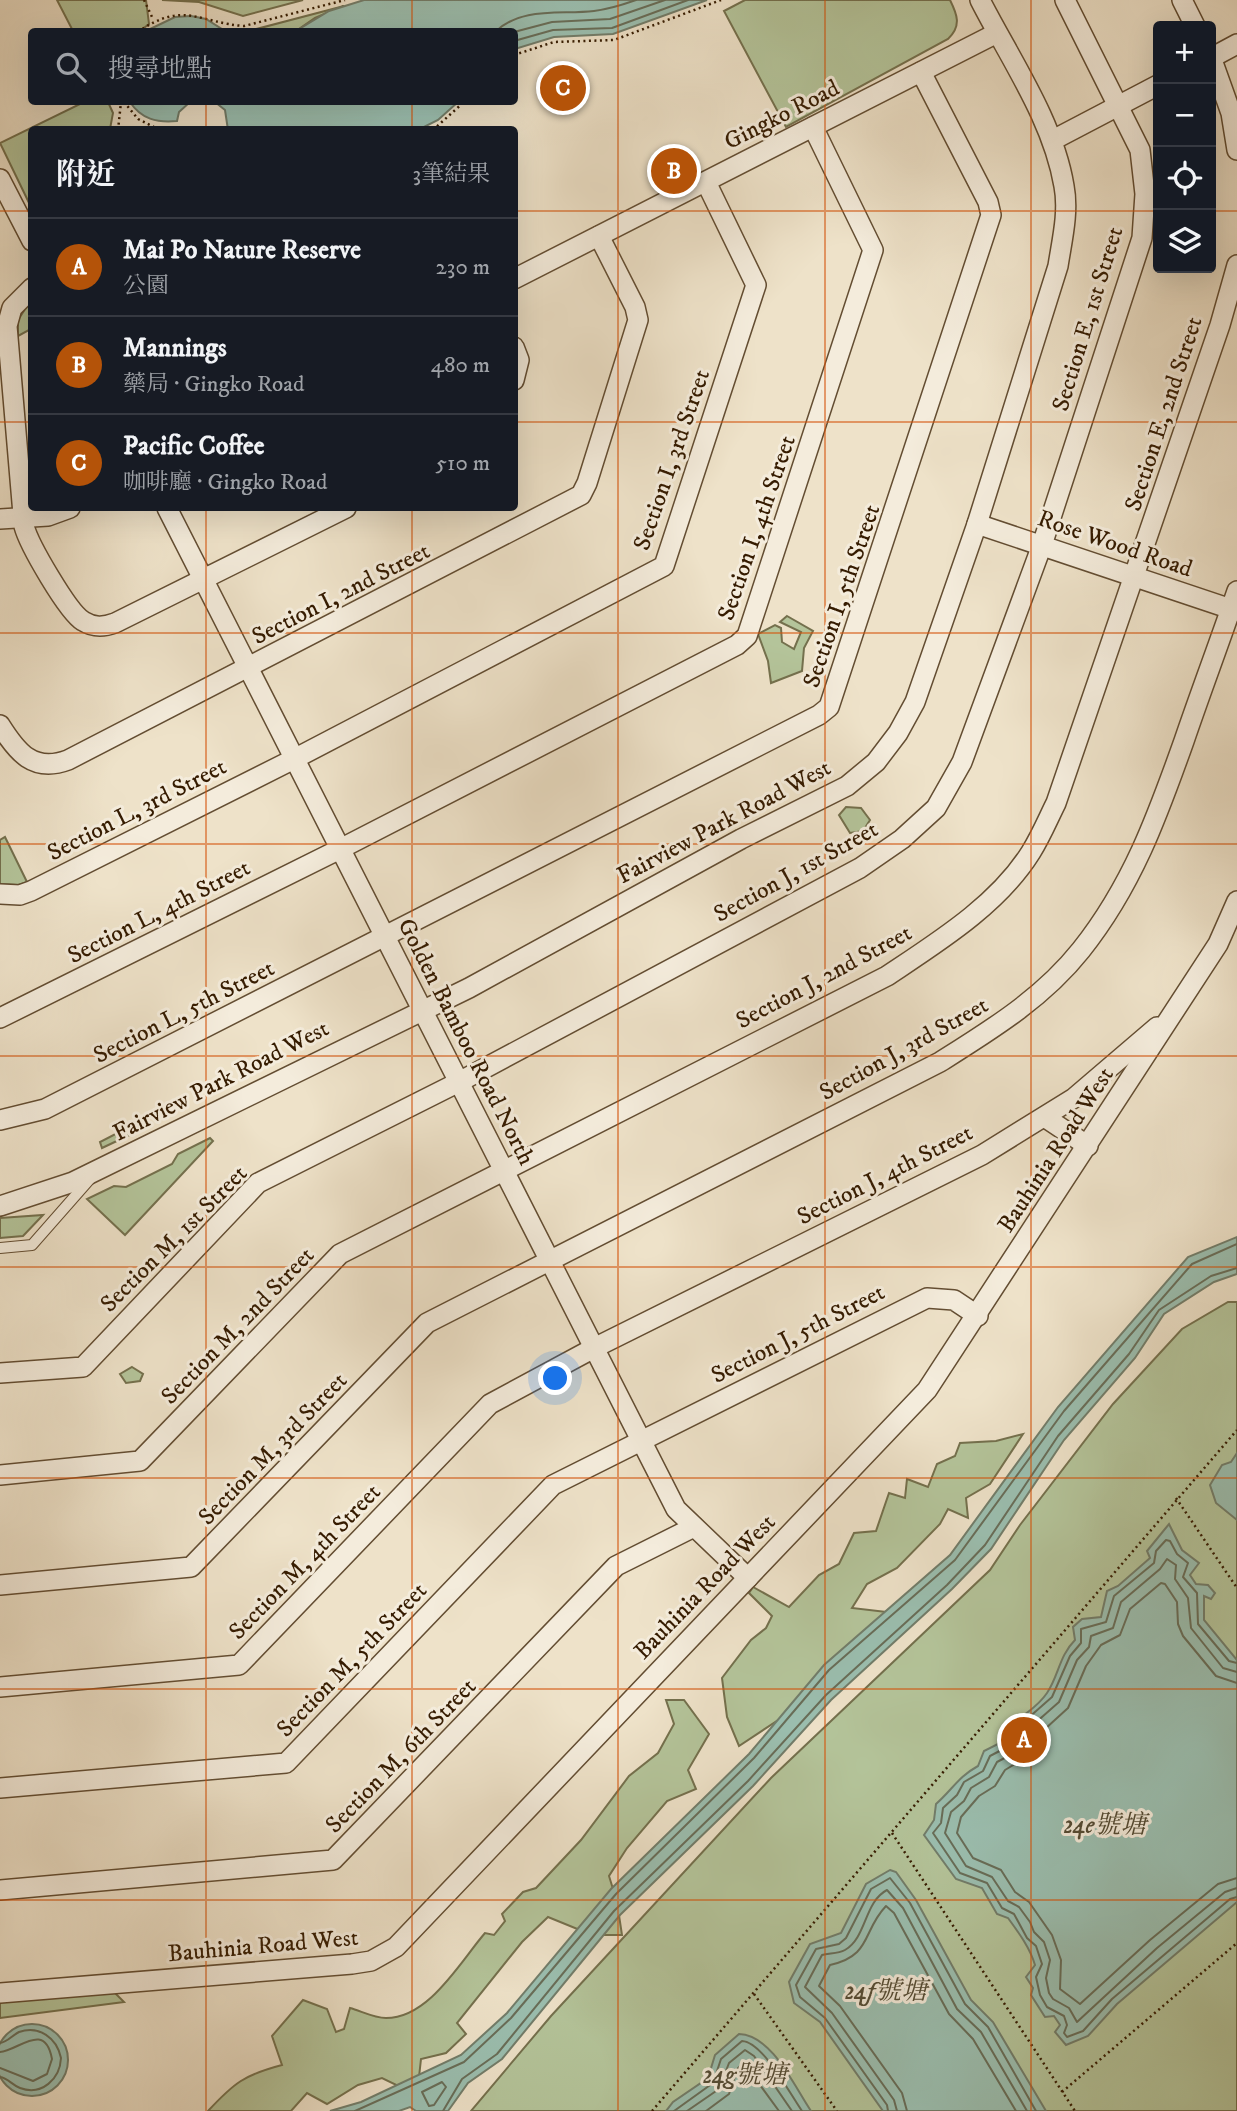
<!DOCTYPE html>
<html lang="zh-TW">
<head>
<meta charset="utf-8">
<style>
  :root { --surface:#171b24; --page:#20242c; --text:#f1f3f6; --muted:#9ea1a6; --line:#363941; --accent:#b45309 }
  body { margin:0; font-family:"IM FELL DW Pica","Noto Serif TC",serif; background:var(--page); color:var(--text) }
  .controls { position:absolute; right:21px; top:21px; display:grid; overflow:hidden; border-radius:7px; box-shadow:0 7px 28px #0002 }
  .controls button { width:63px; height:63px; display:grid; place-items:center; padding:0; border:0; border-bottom:2px solid var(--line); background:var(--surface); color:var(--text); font:35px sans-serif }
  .you { position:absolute; left:556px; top:1379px; width:24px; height:24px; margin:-18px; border:5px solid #fff; border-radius:50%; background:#1a73e8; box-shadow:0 0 0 10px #1a73e833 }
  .badge { display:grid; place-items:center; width:46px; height:46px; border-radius:50%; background:var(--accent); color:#fff; font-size:23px; font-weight:700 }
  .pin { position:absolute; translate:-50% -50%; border:4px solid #fff; box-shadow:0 2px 7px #0006 }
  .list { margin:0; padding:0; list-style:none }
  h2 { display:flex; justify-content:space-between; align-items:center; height:91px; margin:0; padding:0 28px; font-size:30px }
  h2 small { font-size:23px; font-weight:400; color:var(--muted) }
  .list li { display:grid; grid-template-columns:46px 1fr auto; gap:21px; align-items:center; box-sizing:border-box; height:98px; padding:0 28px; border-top:2px solid var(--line) }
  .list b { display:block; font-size:26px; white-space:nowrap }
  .list p { margin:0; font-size:23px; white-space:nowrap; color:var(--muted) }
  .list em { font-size:23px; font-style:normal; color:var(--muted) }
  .icon { flex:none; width:38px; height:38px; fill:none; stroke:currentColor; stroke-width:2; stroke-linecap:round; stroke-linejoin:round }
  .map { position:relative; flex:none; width:1237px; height:2111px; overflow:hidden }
  .search { position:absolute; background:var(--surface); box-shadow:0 7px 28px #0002; left:28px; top:28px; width:490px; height:77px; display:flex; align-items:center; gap:18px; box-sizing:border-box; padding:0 24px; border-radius:7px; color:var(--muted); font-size:26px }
  .panel { position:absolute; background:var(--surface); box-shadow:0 7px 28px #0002; left:28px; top:126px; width:490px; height:385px; border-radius:7px }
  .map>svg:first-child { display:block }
  .green { fill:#b4c49a; stroke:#74704d; stroke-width:2 }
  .water { fill:#9bbfb0; stroke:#727d6a; stroke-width:2 }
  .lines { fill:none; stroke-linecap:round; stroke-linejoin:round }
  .shore { stroke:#686d58; stroke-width:2 }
  .lane-casing { stroke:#634d32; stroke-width:12 }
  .street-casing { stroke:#634d32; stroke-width:22 }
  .path { stroke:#351b00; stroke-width:2.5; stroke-dasharray:2 3.5; stroke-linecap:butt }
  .lane { stroke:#f4ecdc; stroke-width:10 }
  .street { stroke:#f4ecdc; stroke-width:19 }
  .grid { fill:none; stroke:#d6530b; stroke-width:2; stroke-opacity:0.55 }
  .labels { text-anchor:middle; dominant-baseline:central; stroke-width:6; stroke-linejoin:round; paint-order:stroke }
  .street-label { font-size:24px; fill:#351b00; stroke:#f4ecdc }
  .water-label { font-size:26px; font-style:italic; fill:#544c35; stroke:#f4ecdc }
</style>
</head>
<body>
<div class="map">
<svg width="1237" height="2111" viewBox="0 0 1237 2111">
  <rect width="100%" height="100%" fill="#eee2c9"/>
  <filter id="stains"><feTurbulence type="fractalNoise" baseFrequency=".00286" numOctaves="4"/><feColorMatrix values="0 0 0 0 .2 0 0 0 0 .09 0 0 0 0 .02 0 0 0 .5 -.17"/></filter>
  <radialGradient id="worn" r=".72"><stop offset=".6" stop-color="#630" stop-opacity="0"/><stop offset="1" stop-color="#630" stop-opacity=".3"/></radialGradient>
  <g class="green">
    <path d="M57,0h89l3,24 -9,7h-67z"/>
    <path d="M162,0h141l-60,16 -44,-14z"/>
    <path d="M745,0h205c7,14 12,26 -2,39l-162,88 -62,-116z"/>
    <path d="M344,6l-29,12 -19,13 -51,1z"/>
    <path d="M84,102h24l5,11 -3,16 -78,1 -1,77 -31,-64z"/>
    <path d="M31,300v29l-13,7v-16z"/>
    <path d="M787,616l26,15 -9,17 -2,23 -31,12 -3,-22 -10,-27 17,-9 6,3 1,14 12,7 7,-17 -21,-10z"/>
    <path d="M846,807l15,1 9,12 -7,11 -13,2 -11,-18z"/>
    <path d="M5,837l22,45 -9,3 -18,-1v-44z"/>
    <path d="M131,1126l7,5 -36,17 -2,-6z"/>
    <path d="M210,1138l3,3 -88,94 -38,-36 27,-13 12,1 46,-23 6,-10z"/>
    <path d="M43,1215l-20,21 -23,2v-20z"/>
    <path d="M1228,1302h9v809h-766l80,-95 220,-238 219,-208 30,-45 93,-121 69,-75z"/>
    <path d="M132,1367l11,7 -3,7 -14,2 -6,-9z"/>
    <path d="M1023,1434l-33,50 -24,14 2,20 -20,-9 -8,15 -43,44 -30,16 -15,24 43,5 -103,98 -53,35 -12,-29 -5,-39 29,-38 15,-12 6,-12 -23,-23 4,-6 36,20 30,-32 20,-11 15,-31 22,-2 13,-38 16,5 2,-19 21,8 9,-23 18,-8 5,-13 36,-2z"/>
    <path d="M666,1700h18l25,34 -21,36 8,19 -29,12 -40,47 -18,28 8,26 5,33h-30l-44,-18 -26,25 -65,81 9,11 -20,19 -25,6 -4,36 -35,-17 -24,7 -31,19 -20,-11 -16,18h-83c26,-28 36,-36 74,-46l-10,-29 31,-36 24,9 9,23 8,-3 6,-21c11,3 24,10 36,10 43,0 74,-56 99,-85l9,2 11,-14 -3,-7 21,-22 13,-4 45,-48 48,-64 29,-23 16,-29z"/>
    <path d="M114,1992l10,10 -124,16v-16z"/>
  </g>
  <g class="water">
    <path d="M364,0h343l-94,34 -59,3 -39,12 -1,-17 -218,-1 33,-20z"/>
    <path d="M191,16l15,3 19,12h-79l29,-14z"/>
    <path d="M130,102h60l-11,10 -2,9c-20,2 -36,-2 -47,-19z"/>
    <path d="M215,102h243l-20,18 -18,9 -192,1 -3,-20z"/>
    <path d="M1237,1237v37l-23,8 -50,32 -29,44 -71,82 -73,109 -39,40 -121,111 -78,86 -133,129 -118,144 -34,24 -20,28h-32l-6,-4 -11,4h-69l31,-9 100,-47 46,-42 104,-124 138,-135 75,-89 126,-110 108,-148 130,-150z"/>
    <path d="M1237,1453v67l-21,-17 -6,-18 12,-20 9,-3z"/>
    <path d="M1169,1524l13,26 17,13 -9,12 6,9 12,1 7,8 -4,6 -7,-3v24l33,40v242l-120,102 -29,32 -22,9 -11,-13 5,-7 -6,-9 -9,1 -14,-22 2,-7 -7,-11 9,-12c-5,-17 -16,-32 -27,-47l-11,-4 -15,-26 -26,-9 -32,-44 10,-15 2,-16c17,-15 22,-27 42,-38l6,-15 20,-10c13,-29 28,-26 43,-48 12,-18 12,-37 28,-53l-2,-13 9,-8 19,-2 6,-26 11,-5 32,-28 -3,-7z"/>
    <path d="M890,1870l6,2 20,28 55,100 22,22 53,89h-163l-63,-89 -26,-19 -5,-21 21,-38 31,-11 25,-49z"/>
    <circle cx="32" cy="2060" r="36"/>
    <path d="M739,2034c33,1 55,52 72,77h-145l7,-9 35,-24 7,-23z"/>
  </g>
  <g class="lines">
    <g class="shore">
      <path d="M495,32c27,-26 66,-17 99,-21 15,-2 28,-6 42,-11"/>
      <path d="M514,32l38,-10 58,-3 55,-19"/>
      <path d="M514,41l39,-11 59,-2 76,-28"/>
      <path d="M1237,1663l-8,-2 -31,-37 -1,-31 -14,-16 5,-14 -11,-9 -7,-13 -4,-1 -10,11 -2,12 -40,33 -8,26 -25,7v14l-11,13 -18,41 -34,30 -9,19 -19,10 -7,15 -19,11 -7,13 -14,13 -2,15 -8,10 27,40 27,10 15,25 12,6 13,24 9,8 6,18 -6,13 4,18 7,12 17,9 3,9 -3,8 3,4 16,-6 29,-32 118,-100 7,-2"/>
      <path d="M1237,1672l-14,-4 -32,-40 -3,-30 -13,-19 1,-14 -9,-6 -7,10 -39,33 -8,26 -22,8 -2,11 -12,13 -18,42 -34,30 -9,20 -19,10 -8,15 -18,11 -7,13 -13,11 -6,21 21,33 26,11 16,24 11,6 11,15 4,10 10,10 6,18 -4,18 3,15 4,6 16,9 8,14 80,-74 68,-56 12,-4"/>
      <path d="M1237,1683l-21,-7 -33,-40 -5,-12 -1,-22 -12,-18 -4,-1 -31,26 -10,26 -19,10 -15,21 -18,42 -34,31 -11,20 -18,11 -10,16 -16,10 -18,21 -4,16 16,25 28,12 14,22 14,10 23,33 9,25 -1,29 20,15 70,-64 68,-56 19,-6"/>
      <path d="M0,2043c8,-1 11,-7 19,-11 20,-7 38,6 42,26 -1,21 -19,38 -41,30 -8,-3 -12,-10 -20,-11"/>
      <path d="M0,2052c18,-1 45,-32 52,7l-5,15 -14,7 -33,-13"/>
      <path d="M442,2082l4,5 -12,18 -5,1 -7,-14z"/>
      <path d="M355,2111l109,-49 47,-44 105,-124 138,-136 75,-88 126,-110 109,-149 128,-147 45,-20"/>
      <path d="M443,2111l19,-32 35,-25 117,-143 134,-130 78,-86 121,-110 38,-40 73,-109 71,-82 30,-44 52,-34 26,-8"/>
      <path d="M674,2111l39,-28 8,-24 21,-18c21,1 48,53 60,70"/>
      <path d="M687,2111l32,-22 10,-26 16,-13 9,6 38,55"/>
      <path d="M706,2111l23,-17 9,-26 6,-5 35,48"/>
      <path d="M888,2111l-1,-6 -62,-87 -25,-21 -4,-12 20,-36 23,-5 7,-6 25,-49 19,-11 20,25 55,101 23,23 48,84"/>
      <path d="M897,2111l-3,-11 -62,-87 -27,-26 17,-32c8,-2 16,-1 23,-5 22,-13 19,-48 42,-60l16,18 54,101 24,23 46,79"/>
      <path d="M907,2111l-5,-18 -62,-87 -21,-20 11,-21c42,-9 32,-34 56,-59l8,7 55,101 24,25 43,72"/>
    </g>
    <defs>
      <path id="lane" d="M0,1248l32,-3 58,-66"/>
      <g id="street">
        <path d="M1182,0l13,26"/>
        <path d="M1211,57l20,56 6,37"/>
        <path d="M1211,58l26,-14"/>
        <path d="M1053,140l105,-55"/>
        <path d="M0,179l32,62"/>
        <path d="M514,279l483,-246"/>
        <path d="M32,288l-20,20 -5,18 17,200c5,19 44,86 59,95 11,7 21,6 32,2l231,-115"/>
        <path d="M514,347l5,13 -5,20"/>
        <path d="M167,508l509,1001 72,69"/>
        <path d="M0,519l48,-3 22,-8"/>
        <path d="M977,524l260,87"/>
        <path d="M0,725c17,27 33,48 68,35l513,-265 6,-12 51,-163 -3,-13 -36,-71"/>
        <path d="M0,894l20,1 11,-4 263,-132 370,-193 92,-281 -50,-103"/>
        <path d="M0,1018l340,-169 397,-204 10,-9 126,-386 -60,-123"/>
        <path d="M1046,1118l42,28"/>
        <path d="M0,1120l45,-11 774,-394 10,-8 162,-492 -3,-13 -67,-130"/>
        <path d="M0,1206l73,-24 396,-194 272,-149 106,-53 29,-24 22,-29 17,-31 62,-178 81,-258c4,-26 11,-54 6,-80 -11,-66 -54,-127 -84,-186"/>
        <path d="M0,1373l83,-6 175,-184 201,-101 401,-214 42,-29 34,-31 26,-46 80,-217 100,-307 3,-44 -5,-44 -75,-150"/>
        <path d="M0,1475l140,-14 200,-207 547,-278c51,-34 111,-71 144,-124 10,-16 17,-33 25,-49l164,-478 17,-60"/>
        <path d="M0,1585l191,-18 236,-244 513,-261c51,-32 103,-64 141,-112 51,-64 76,-133 103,-209 17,-50 36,-100 53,-150"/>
        <path d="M0,1687l239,-22 251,-261 104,-56 388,-193 92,-57 83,-71"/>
        <path d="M0,1788l286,-25 267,-278 374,-187 27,2 24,16"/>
        <path d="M0,1890l333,-30 283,-294 78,-39"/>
        <path d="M0,1993l352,-29 19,-3 25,-14 531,-557 291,-446 19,-43"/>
      </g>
    </defs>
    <use href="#lane" class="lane-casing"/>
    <use href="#street" class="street-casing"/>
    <g class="path">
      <path d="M144,0l9,19"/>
      <path d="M138,32c45,-32 62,-9 106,-6l101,-26"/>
      <path d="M514,55l40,-13 60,-2 107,-40"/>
      <path d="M124,102l14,17 22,11"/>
      <path d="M118,130l3,-28"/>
      <path d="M433,130l31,-28"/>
      <path d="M1176,1498l61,90"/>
      <path d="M892,1833l183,278"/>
      <path d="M754,1994l83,117"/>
      <path d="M1062,2092l175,-149"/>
      <path d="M652,2111l585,-681"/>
    </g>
    <use href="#lane" class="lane"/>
    <use href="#street" class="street"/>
  </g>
  <path class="grid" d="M206,0v32M412,0v32M618,0v2111M825,0v2111M1031,0v2111M206,102v28M412,102v28M0,211h32M514,211h644M1211,211h26M0,422h32M514,422h723M206,508v1603M412,508v1603M0,633h1237M0,844h1237M0,1056h1237M0,1267h1237M0,1478h1237M0,1689h1237M0,1900h1237"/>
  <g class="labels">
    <g class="street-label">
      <text transform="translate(782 115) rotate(-27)">Gingko Road</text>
      <text transform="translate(1088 319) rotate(-73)">Section E, 1st Street</text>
      <text transform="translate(1164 414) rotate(-72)">Section E, 2nd Street</text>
      <text transform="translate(672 460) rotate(-71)">Section I, 3rd Street</text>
      <text transform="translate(757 528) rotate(-71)">Section I, 4th Street</text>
      <text transform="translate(1115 544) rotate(19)">Rose Wood Road</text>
      <text transform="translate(341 594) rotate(-27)">Section I, 2nd Street</text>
      <text transform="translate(842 596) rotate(-71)">Section I, 5th Street</text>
      <text transform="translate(137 810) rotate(-27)">Section L, 3rd Street</text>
      <text transform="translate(724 822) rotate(-28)">Fairview Park Road West</text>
      <text transform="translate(796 872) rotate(-29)">Section J, 1st Street</text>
      <text transform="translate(159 912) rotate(-27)">Section L, 4th Street</text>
      <text transform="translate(824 977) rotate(-28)">Section J, 2nd Street</text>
      <text transform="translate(184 1012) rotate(-27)">Section L, 5th Street</text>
      <text transform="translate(466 1042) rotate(63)">Golden Bamboo Road North</text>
      <text transform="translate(904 1049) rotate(-29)">Section J, 3rd Street</text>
      <text transform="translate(221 1081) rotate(-27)">Fairview Park Road West</text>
      <text transform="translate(1056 1150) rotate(-57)">Bauhinia Road West</text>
      <text transform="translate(885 1175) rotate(-27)">Section J, 4th Street</text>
      <text transform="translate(174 1239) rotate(-45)">Section M, 1st Street</text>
      <text transform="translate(238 1326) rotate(-46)">Section M, 2nd Street</text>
      <text transform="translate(798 1334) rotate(-27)">Section J, 5th Street</text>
      <text transform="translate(273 1449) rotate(-46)">Section M, 3rd Street</text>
      <text transform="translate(305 1562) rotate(-46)">Section M, 4th Street</text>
      <text transform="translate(705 1587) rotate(-46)">Bauhinia Road West</text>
      <text transform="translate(352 1660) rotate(-46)">Section M, 5th Street</text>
      <text transform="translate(401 1756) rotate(-46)">Section M, 6th Street</text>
      <text transform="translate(263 1946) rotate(-5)">Bauhinia Road West</text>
    </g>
    <g class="water-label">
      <text x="1105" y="1825">24e號塘</text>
      <text x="886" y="1991">24f號塘</text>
      <text x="745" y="2075">24g號塘</text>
    </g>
  </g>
  <rect width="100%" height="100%" filter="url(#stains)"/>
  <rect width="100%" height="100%" fill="url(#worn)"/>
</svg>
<div class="controls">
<button>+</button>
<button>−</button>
<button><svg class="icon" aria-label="locate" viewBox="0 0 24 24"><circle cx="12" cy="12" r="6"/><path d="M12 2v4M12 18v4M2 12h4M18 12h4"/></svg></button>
<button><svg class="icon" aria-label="layers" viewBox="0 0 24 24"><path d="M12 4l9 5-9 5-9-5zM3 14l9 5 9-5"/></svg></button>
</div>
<div class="you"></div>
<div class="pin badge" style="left:1024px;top:1740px">A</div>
<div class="pin badge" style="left:674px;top:171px">B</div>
<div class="pin badge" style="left:563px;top:88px">C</div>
<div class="search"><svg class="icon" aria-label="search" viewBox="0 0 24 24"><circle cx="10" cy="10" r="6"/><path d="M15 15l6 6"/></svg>搜尋地點</div>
<section class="panel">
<h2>附近<small>3筆結果</small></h2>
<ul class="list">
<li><span class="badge">A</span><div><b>Mai Po Nature Reserve</b><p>公園</p></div><em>230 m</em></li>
<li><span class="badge">B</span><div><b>Mannings</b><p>藥局 · Gingko Road</p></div><em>480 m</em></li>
<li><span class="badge">C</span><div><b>Pacific Coffee</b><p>咖啡廳 · Gingko Road</p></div><em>510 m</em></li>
</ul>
</section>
</div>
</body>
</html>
